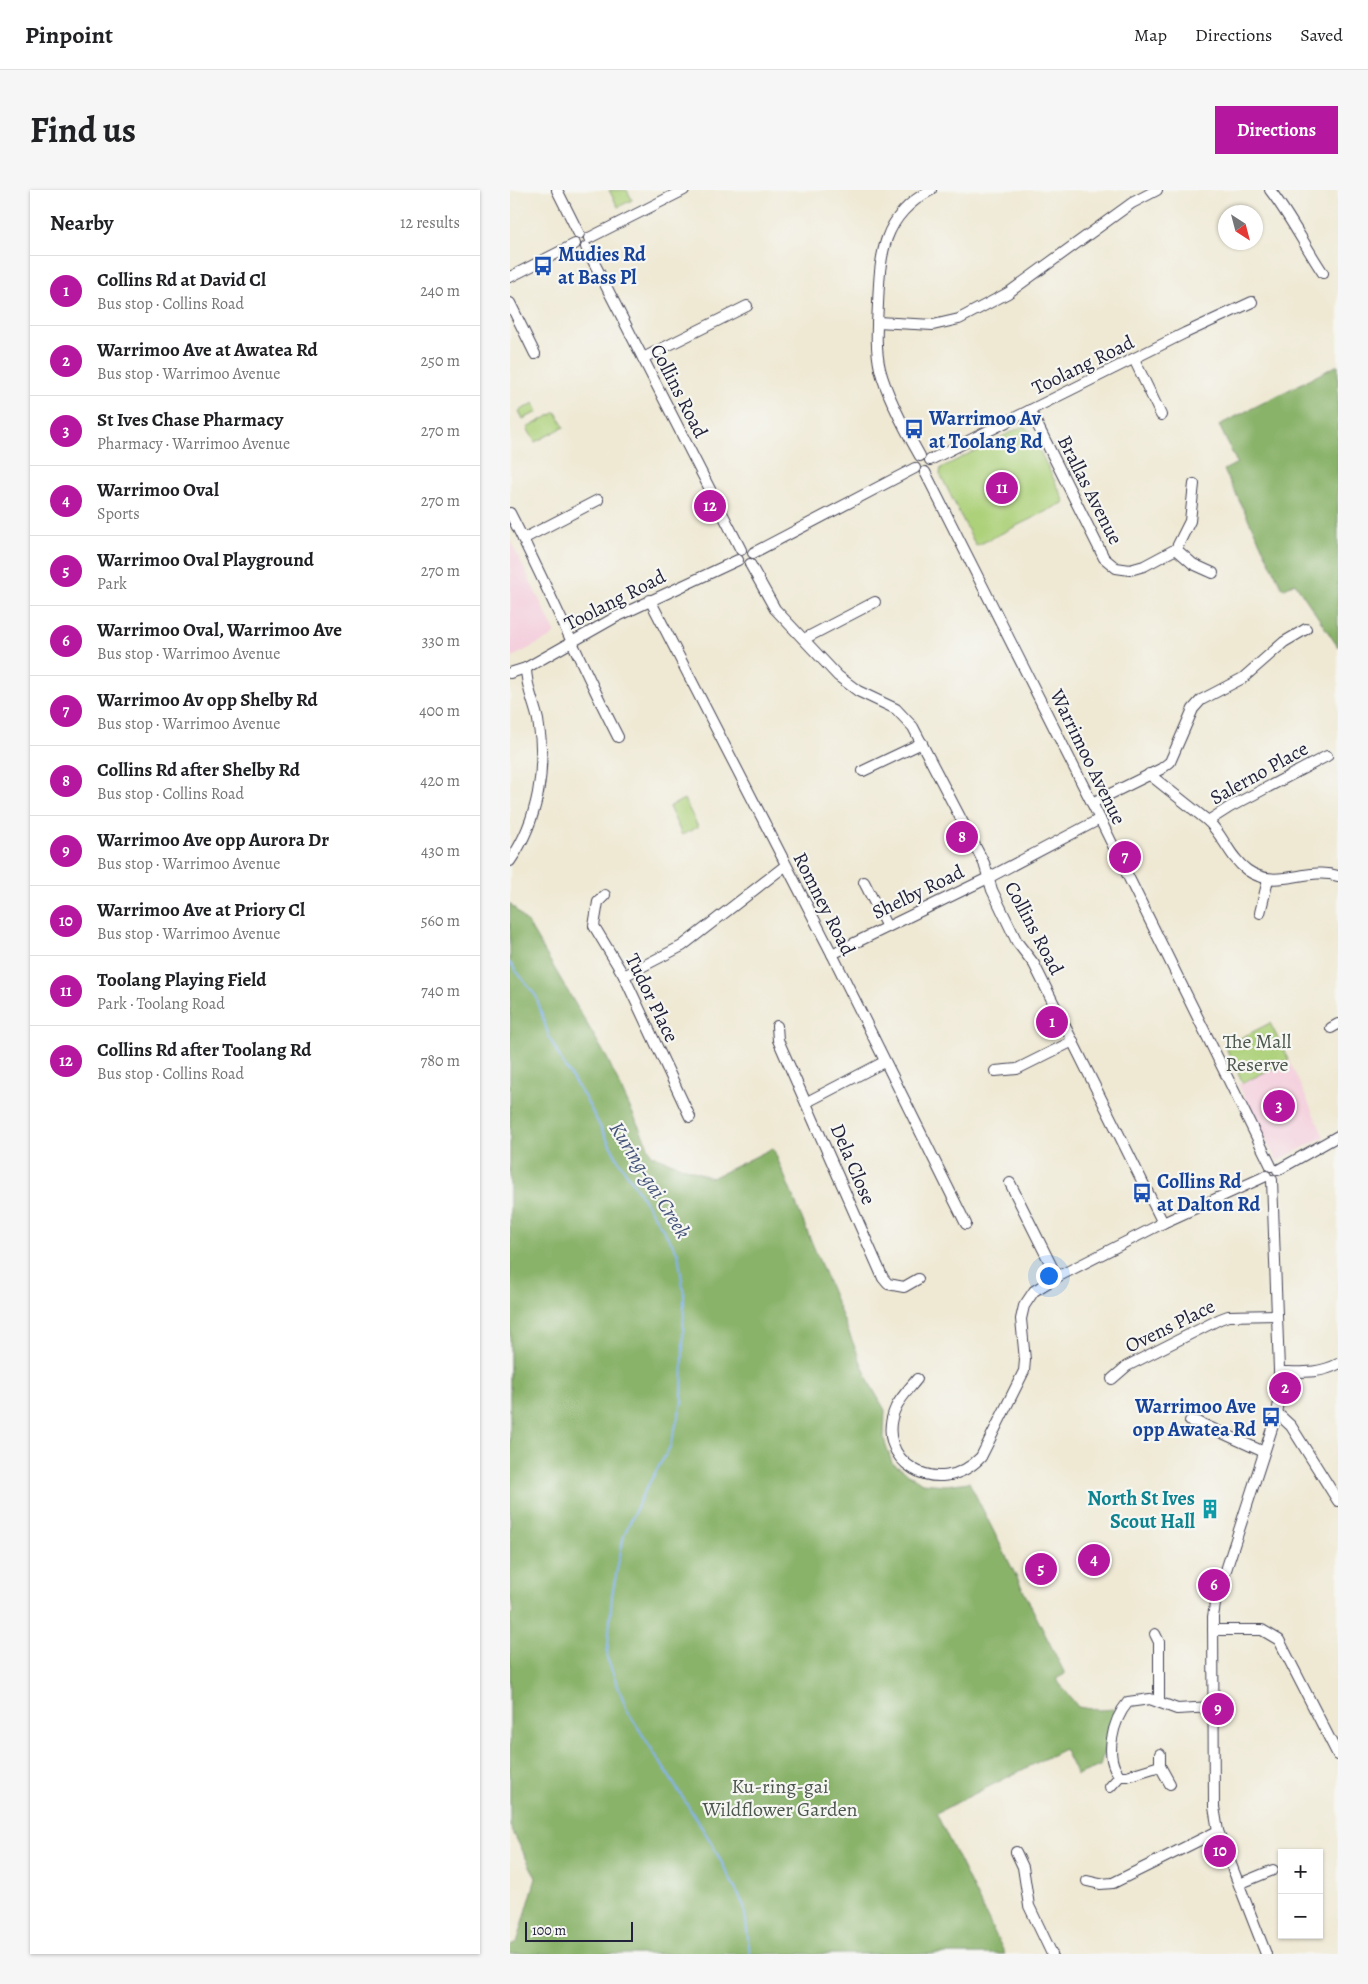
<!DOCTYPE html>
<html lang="en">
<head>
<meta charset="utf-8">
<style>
  :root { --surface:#fff; --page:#f6f6f6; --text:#202124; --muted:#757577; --line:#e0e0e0; --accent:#b5179e }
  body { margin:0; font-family:Alegreya,serif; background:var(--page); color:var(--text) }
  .controls { position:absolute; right:15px; bottom:15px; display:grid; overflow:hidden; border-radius:0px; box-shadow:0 1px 4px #0004 }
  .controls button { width:45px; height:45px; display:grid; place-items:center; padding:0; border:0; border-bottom:1px solid var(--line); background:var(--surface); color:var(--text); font:25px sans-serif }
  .compass { position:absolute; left:708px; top:15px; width:45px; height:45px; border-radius:50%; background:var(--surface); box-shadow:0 1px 4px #0004; rotate:144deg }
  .scale { position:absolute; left:15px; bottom:12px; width:108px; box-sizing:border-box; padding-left:5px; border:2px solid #22223b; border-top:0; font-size:14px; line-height:18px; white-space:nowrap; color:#22223b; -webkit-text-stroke:4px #f6f6f2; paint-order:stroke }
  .you { position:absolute; left:538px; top:1085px; width:18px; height:18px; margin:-12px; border:4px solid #fff; border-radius:50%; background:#1a73e8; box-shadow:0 0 0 8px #1a73e833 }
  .badge { display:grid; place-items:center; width:32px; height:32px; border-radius:50%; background:var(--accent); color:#fff; font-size:16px; font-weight:700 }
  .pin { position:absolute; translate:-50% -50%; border:2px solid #fff; box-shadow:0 1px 5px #0006 }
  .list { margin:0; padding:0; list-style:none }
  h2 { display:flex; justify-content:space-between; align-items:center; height:65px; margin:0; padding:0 20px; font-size:21px }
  h2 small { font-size:16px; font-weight:400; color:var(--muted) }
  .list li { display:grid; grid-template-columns:32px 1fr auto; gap:15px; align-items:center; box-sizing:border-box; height:70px; padding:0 20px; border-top:1px solid var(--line) }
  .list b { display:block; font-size:19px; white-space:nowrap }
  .list p { margin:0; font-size:16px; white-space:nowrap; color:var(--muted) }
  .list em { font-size:16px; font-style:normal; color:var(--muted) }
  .map { position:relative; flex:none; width:828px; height:1764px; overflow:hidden; border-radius:0px }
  header { display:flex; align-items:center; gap:30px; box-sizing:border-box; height:70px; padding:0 25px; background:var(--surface); border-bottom:1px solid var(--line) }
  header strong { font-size:24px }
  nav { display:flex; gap:28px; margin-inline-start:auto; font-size:18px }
  .intro { display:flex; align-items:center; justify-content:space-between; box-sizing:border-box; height:120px; padding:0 30px }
  h1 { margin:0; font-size:35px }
  .button { padding:12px 22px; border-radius:0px; background:var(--accent); color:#fff; font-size:18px; font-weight:700 }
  main { display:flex; gap:30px; padding:0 30px }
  aside { flex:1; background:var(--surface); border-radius:0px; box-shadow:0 1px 4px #0004 }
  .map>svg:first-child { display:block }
  .built { fill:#f4cfdd }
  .green { fill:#add17a; stroke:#687a5a }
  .forest { fill:#8ab36a; stroke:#566a52 }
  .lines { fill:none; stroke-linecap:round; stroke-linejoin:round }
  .stream { stroke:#86b5f0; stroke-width:2 }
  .minor-casing { stroke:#414052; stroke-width:12 }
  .minor { stroke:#fff; stroke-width:10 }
  .labels { text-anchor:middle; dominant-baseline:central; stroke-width:4.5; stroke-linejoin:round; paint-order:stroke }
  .transit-label { font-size:20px; font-weight:bold; fill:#164399; stroke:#f6f6f2; text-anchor:start }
  .street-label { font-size:20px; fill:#22223b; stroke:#f6f6f2 }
  .park-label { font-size:20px; fill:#4c574e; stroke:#f6f6f2 }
  .culture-label { font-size:20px; font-weight:bold; fill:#0d838f; stroke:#f6f6f2; text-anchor:end }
  .water-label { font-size:21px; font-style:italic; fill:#45557a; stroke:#f6f6f2 }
</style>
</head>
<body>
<header>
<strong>Pinpoint</strong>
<nav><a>Map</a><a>Directions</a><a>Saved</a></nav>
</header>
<div class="intro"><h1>Find us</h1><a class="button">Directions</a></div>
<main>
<aside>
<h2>Nearby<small>12 results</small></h2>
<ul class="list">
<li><span class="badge">1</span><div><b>Collins Rd at David Cl</b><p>Bus stop · Collins Road</p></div><em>240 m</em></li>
<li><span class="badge">2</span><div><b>Warrimoo Ave at Awatea Rd</b><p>Bus stop · Warrimoo Avenue</p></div><em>250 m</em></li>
<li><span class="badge">3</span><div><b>St Ives Chase Pharmacy</b><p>Pharmacy · Warrimoo Avenue</p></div><em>270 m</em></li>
<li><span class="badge">4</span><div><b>Warrimoo Oval</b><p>Sports</p></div><em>270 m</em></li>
<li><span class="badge">5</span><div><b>Warrimoo Oval Playground</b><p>Park</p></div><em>270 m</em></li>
<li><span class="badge">6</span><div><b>Warrimoo Oval, Warrimoo Ave</b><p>Bus stop · Warrimoo Avenue</p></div><em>330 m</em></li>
<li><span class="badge">7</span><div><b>Warrimoo Av opp Shelby Rd</b><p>Bus stop · Warrimoo Avenue</p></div><em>400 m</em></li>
<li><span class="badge">8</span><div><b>Collins Rd after Shelby Rd</b><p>Bus stop · Collins Road</p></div><em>420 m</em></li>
<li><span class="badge">9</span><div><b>Warrimoo Ave opp Aurora Dr</b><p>Bus stop · Warrimoo Avenue</p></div><em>430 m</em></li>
<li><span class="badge">10</span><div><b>Warrimoo Ave at Priory Cl</b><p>Bus stop · Warrimoo Avenue</p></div><em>560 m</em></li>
<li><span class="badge">11</span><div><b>Toolang Playing Field</b><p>Park · Toolang Road</p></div><em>740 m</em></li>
<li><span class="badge">12</span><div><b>Collins Rd after Toolang Rd</b><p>Bus stop · Collins Road</p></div><em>780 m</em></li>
</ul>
</aside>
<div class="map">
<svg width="828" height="1764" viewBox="0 0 828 1764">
  <rect width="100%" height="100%" fill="#f6f6f2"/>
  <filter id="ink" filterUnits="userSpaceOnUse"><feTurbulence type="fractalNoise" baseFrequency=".02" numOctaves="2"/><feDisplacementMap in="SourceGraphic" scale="10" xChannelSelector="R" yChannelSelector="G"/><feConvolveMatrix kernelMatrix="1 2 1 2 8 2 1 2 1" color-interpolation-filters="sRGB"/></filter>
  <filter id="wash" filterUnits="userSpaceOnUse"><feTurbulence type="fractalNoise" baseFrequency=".0096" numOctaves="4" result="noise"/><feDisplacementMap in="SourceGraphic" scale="20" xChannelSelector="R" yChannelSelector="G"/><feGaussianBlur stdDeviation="1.12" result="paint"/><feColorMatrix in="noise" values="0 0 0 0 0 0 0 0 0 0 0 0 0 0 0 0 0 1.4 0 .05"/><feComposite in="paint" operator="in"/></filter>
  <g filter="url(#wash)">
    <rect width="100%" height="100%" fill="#efe9d4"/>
    <g class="built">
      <path d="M0,350l45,92 -4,5 -41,21z"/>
      <path d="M779,870l35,77 -47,24 -39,-77z"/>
    </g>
    <g class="green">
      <path d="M99,0h18l5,10 -14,7z"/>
      <path d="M24,213l4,9 -15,7 -4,-8z"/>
      <path d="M46,222l8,15 -29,15 -8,-14z"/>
      <path d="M513,236l7,5 35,71 -89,44 -36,-72 1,-6z"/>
      <path d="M174,609l14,28 -16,8 -13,-28z"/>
      <path d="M760,833l19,37 -46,23 -18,-37z"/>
    </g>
    <g class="forest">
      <path d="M828,175v282l-43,-64 -12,6 -59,-119 13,-7 -18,-38z"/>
      <path d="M0,713l19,22 78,133 45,97 60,23 61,-30 97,236 15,26 -1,29 8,24 30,20 24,2 23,-3 96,192 -9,5 22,28 21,3 16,-1 -15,57 -23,9 -13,-26 -128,64 69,141h-495v-8l7,-3 19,-65 -26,-52v-211l3,-2 -3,-19z"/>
    </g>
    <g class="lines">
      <path class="stream" d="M0,773l26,33 13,41 16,30 20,31 32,60 61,95 6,42 -2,108 -12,44 -27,47 -19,41 -12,60 -5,63 21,54 83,130 33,64 6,48"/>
    </g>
  </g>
  <g filter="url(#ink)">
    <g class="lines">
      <defs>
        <g id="minor">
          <path d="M47,0l22,44"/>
          <path d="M760,0c20,26 35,56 53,83"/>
          <path d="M79,48l95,-48"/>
          <path d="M76,57l155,303"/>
          <path d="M0,87l65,-33"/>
          <path d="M0,113l25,51"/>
          <path d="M367,132l56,3 26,-6 49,-26 124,-90 25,-13"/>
          <path d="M133,168l104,-52"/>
          <path d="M624,169l27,56"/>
          <path d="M520,220l74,148 12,10 14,2 14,-4 32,-17 14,-28 4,-37"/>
          <path d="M410,266c-13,-23 -34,-62 -40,-87 -5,-21 -3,-43 -2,-65 2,-49 4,-88 53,-114"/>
          <path d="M420,270l255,-127 67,-31"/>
          <path d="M415,282l167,331 179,363"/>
          <path d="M0,323c38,74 70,150 108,224"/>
          <path d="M13,349l75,-39"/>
          <path d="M666,359l17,15 20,9"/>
          <path d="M243,363l162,-85"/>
          <path d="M240,374l25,45 63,67 20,15 38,18 17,18 71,136 8,27 25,52 17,22 129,259"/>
          <path d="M140,410l182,354 134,270"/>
          <path d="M294,449l71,-37"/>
          <path d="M0,483l16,-5 90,-51 122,-57"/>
          <path d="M353,581l59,-28"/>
          <path d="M639,584l59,47c15,14 22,37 39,49 29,21 60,-4 91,6"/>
          <path d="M582,613l69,-34 9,-7 23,-53 8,-9 42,-22 41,-36 22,-13"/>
          <path d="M698,631l22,-14 97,-51"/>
          <path d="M0,671c28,-41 37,-92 28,-141 -4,-18 -12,-33 -12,-52"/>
          <path d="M354,692l23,45"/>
          <path d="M95,705l-7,7 -4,24 30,50 66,141"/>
          <path d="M750,723l8,-33"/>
          <path d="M322,764l156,-76 112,-59"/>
          <path d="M114,786l58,-30 103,-80"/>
          <path d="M267,836l1,14 105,238 5,6 16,3 14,-8"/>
          <path d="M821,838l7,-4"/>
          <path d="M485,881l22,-2 56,-28"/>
          <path d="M297,912l77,-40"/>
          <path d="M768,980l60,-34"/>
          <path d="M500,993l47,94"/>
          <path d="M769,1182c21,0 40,2 59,-8"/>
          <path d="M407,1189c-7,9 -16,18 -21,28 -25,53 42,95 85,50l43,-86 1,-11 -4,-41 3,-13 10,-15 23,-14 106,-54 103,-47"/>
          <path d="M602,1189l15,-13 93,-47 8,-3 49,-1"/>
          <path d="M767,1223l14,13 47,75"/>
          <path d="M680,1231l8,1 66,30"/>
          <path d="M703,1440h49l17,10 59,115"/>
          <path d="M645,1444l4,8v59"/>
          <path d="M650,1564v12l10,18"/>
          <path d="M650,1576l-33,10h-7c-17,-19 -7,-56 8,-74l22,-3 27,10 36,-2"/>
          <path d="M600,1597l10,-11"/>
          <path d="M506,1662l7,15 6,39 23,48"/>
          <path d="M577,1691l13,3 13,-1 105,-52"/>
          <path d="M729,1694l34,-14"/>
          <path d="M756,1764l-48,-123 -4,-24 -1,-190 2,-13 62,-191 3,-16 -8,-217"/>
        </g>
      </defs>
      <use href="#minor" class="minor-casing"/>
      <use href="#minor" class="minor"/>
    </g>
  </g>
  <defs>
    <symbol id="bus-bare" viewBox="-9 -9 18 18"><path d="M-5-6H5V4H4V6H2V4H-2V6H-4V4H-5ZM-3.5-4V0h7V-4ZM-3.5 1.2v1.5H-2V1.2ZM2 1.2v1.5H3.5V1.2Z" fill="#1a4fb4" stroke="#f6f6f2" stroke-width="2.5" paint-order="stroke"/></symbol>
    <symbol id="building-bare" viewBox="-9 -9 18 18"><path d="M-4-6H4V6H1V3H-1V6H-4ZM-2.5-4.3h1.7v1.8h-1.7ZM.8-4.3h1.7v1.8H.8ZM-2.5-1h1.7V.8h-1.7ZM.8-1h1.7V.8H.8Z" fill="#0f9aa8" stroke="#f6f6f2" stroke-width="2.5" paint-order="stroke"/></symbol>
  </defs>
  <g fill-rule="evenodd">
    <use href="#bus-bare" x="19" y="62" width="28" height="28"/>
    <use href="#bus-bare" x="390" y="225" width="28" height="28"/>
    <use href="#bus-bare" x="618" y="989" width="28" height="28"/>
    <use href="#bus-bare" x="747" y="1213" width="28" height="28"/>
    <use href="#building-bare" x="686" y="1305" width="28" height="28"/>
  </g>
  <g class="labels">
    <g class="transit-label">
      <text x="48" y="64">Mudies Rd<tspan x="48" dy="23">at Bass Pl</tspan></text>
      <text x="419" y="228">Warrimoo Av<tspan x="419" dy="23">at Toolang Rd</tspan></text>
      <text x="647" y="991">Collins Rd<tspan x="647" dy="23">at Dalton Rd</tspan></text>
      <text x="746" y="1216" text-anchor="end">Warrimoo Ave<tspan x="746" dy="23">opp Awatea Rd</tspan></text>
    </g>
    <g class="street-label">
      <text transform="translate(573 175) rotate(-26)">Toolang Road</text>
      <text transform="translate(169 201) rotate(63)">Collins Road</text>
      <text transform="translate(580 300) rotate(63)">Brallas Avenue</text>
      <text transform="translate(105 410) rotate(-27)">Toolang Road</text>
      <text transform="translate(578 567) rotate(64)">Warrimoo Avenue</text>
      <text transform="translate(749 583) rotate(-29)">Salerno Place</text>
      <text transform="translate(408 702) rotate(-26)">Shelby Road</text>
      <text transform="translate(314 714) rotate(63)">Romney Road</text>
      <text transform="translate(524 738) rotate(62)">Collins Road</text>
      <text transform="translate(142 808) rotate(64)">Tudor Place</text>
      <text transform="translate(343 974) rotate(67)">Dela Close</text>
      <text transform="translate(660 1136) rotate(-26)">Ovens Place</text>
    </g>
    <g class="park-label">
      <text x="747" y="851">The Mall<tspan x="747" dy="23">Reserve</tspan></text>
      <text x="270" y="1596">Ku-ring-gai<tspan x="270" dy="23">Wildflower Garden</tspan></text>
    </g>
    <g class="culture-label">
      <text x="685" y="1308">North St Ives<tspan x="685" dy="23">Scout Hall</tspan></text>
    </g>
    <g class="water-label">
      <text transform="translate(140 990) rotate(58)">Kuring-gai Creek</text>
    </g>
  </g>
</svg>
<div class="controls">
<button>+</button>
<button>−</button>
</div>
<svg class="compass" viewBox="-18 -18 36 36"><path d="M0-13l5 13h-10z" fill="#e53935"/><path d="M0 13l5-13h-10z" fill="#757577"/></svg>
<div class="scale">100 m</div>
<div class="you"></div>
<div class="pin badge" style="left:542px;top:832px">1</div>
<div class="pin badge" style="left:775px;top:1198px">2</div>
<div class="pin badge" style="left:769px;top:916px">3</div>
<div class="pin badge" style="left:584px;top:1370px">4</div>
<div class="pin badge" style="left:531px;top:1379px">5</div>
<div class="pin badge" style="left:704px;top:1395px">6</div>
<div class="pin badge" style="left:615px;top:667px">7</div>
<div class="pin badge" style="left:452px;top:647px">8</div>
<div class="pin badge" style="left:708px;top:1519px">9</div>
<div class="pin badge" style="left:710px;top:1661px">10</div>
<div class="pin badge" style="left:492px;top:298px">11</div>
<div class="pin badge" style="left:200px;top:316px">12</div>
</div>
</main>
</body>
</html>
